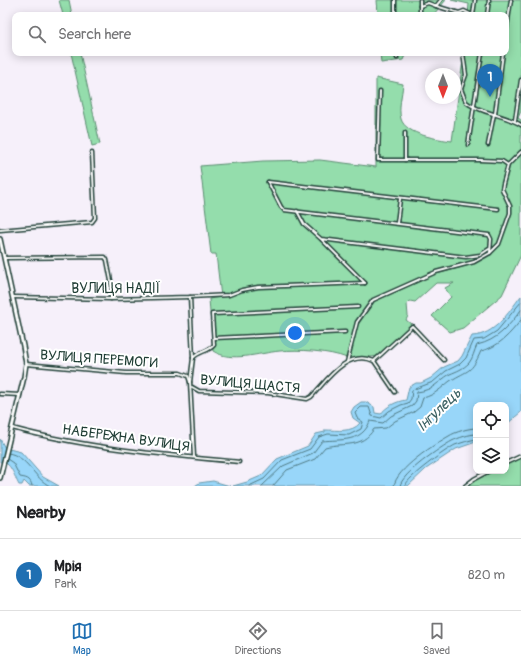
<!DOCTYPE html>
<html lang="en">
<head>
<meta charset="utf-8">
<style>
  :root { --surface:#fff; --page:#f6f6f6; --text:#202124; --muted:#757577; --line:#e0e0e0; --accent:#1f6fb2 }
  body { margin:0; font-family:Pangolin,sans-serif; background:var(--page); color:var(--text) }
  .controls { position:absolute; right:12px; bottom:12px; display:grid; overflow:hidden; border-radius:8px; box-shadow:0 2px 10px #0003 }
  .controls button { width:36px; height:36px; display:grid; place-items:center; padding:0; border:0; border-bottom:1px solid var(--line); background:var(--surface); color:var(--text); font:20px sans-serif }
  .compass { position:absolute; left:425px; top:68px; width:36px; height:36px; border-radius:50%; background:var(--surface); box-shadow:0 2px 10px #0003; rotate:180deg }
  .you { position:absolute; left:295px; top:333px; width:14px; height:14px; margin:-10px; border:3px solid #fff; border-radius:50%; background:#1a73e8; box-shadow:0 0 0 6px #1a73e833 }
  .badge { display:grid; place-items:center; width:26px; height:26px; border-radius:50%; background:var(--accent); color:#fff; font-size:13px; font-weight:700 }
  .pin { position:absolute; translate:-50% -33px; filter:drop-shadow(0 1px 2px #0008) }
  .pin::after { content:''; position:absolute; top:21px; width:14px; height:12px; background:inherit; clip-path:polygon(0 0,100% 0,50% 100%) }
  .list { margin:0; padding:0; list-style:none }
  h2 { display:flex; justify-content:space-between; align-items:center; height:52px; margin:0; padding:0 16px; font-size:17px }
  h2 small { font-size:13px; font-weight:400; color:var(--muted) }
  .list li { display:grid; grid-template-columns:26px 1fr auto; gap:12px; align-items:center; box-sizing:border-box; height:72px; padding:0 16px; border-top:1px solid var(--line) }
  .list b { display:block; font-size:15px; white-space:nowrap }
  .list p { margin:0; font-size:13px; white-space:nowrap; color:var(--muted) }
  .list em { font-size:13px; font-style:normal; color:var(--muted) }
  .icon { flex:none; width:22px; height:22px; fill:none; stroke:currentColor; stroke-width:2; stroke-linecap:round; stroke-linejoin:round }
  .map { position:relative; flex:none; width:521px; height:486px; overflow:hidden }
  .search { position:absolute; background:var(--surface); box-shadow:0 2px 10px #0003; left:12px; right:12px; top:12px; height:44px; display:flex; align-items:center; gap:10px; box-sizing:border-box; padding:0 14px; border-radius:8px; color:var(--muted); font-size:15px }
  .sheet { height:124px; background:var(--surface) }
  nav { display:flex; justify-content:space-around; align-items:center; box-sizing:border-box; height:56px; border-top:1px solid var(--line); background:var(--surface); font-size:11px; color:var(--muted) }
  nav a { display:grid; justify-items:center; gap:2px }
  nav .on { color:var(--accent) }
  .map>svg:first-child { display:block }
  .green { fill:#94ddac; stroke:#5a8d70 }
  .water { fill:#98d6f9; stroke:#6899aa }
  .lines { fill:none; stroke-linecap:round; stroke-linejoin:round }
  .shore { stroke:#4f7a83; stroke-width:1 }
  .minor-casing { stroke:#1f3d34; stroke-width:5 }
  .primary-casing { stroke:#1f3d34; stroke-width:6 }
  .minor { stroke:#fff; stroke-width:2 }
  .primary { stroke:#fff; stroke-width:3 }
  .labels { text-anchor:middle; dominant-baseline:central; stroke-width:4; stroke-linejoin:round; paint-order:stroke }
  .street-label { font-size:14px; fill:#1f3d34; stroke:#fff }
  .water-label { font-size:15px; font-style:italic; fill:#3d6365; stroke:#fff }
</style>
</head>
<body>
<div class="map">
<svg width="521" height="486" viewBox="0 0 521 486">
  <rect width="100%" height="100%" fill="#f6f0fa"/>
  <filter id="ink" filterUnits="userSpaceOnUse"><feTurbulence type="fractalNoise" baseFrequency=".025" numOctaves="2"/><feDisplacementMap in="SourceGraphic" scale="8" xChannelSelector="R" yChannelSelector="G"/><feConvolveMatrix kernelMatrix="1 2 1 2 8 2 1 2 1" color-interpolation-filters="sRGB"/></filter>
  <g filter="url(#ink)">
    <g class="green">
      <path d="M59,0h10l3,15h-9z"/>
      <path d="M377,0h69l-13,15h-55z"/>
      <path d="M451,0h70v111l-3,7 3,2v135l-19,40 -39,33 -13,4 -18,-16 19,-19 -6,-9 9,-5h-18l-21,19 -5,-1 -3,3 1,12 -2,4 5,4 -33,32 -29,4 7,-32 17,-26 60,-27 36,-10v-2l-34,8 -63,29 -16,22 -9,36c-18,-7 -48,-9 -67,-7 -22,2 -48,12 -67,0l-4,-52 12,-2 -5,-43h-5l-11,-88 63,-5 57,-1 56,7v-89l27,6c-1,11 -5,24 -2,35 5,16 37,20 51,22l12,-88h42v-38h-38l1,-11z"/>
      <path d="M71,53h9l20,91 -8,2z"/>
      <path d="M380,53h26l-3,7 -22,3z"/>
      <path d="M521,456v30h-56c15,-12 23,-15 41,-15v-8z"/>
    </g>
    <g class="water">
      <path d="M521,296v116l-14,12 -1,1v-20h-30v37l-20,7 -30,20 -18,17h-175l14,-4 14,-6 16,-17 31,-13 8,-12 9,-2v-2c12,0 27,3 35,-7l-7,-5 -2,-6 3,-5 7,-5h5l8,5 1,6 6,1c4,-7 16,-13 25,-14l3,-13 7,-4h5l10,-5 13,-11 14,-6 4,-5 10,-20c23,-1 36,-23 49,-40z"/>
      <path d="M0,439l5,9 16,4 22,25 16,9h-30l-5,-5 -2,4h-3c-5,-9 -8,-24 -19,-23z"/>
      <path d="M213,481l17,5h-35l4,-3z"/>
    </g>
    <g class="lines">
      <g class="shore">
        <path d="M8,453c20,3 25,25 42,33"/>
        <path d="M7,459l6,4 7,14c5,1 11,1 12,9"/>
        <path d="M249,486l15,-7 18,-19 28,-11 9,-12 9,-3 21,1 12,-6 2,-7 -6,-4 -2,-5 6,-6h8l3,9 9,2 8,-7 12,-6 7,-2 3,-4 1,-9 21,-8 13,-11 14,-7 6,-6 8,-18 10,-1 13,-8 24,-29"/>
        <path d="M262,486l21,-20 30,-13 9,-12c19,-2 40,2 48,-20l13,2 8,-7 21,-10 4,-5 1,-9c17,-2 20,-10 33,-18 7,-3 13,-5 19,-11 4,-5 5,-12 8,-18 21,-5 31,-18 44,-35"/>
        <path d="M273,486l14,-16 28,-11 10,-12c20,-5 36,2 49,-18l12,-1 9,-7 19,-9 6,-5 3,-9c12,-3 18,-10 27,-17 19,-12 21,-7 31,-30 18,-4 29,-17 40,-31"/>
        <path d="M394,486c1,-16 41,-42 55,-50 6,-4 20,-8 27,-8"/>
        <path d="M400,486c1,-12 41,-39 52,-45 6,-3 18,-7 24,-7"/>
        <path d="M405,486c1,-8 42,-37 50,-41 6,-2 15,-5 21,-6"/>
      </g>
      <defs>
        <g id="minor">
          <path d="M395,0v15"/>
          <path d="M420,0v15"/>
          <path d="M420,6l8,-3 8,3 5,-6"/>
          <path d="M436,6l23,7 5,-2 8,4"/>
          <path d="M473,15l2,-15"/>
          <path d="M487,15l2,-15"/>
          <path d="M506,34l5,-34"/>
          <path d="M396,53l1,5"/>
          <path d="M463,53l3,22 -5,14 5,13c13,11 40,13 55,23"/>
          <path d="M380,91l-2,69h102l22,1 6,4"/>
          <path d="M495,114l8,-61"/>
          <path d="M515,120l6,-40"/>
          <path d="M468,145l14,-92"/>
          <path d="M488,145l6,-31"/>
          <path d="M405,160v-27"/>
          <path d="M268,182l13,25 3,3 205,25 2,4 -1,14"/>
          <path d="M268,182l230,27"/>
          <path d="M297,211l7,13 17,15 145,18 14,-2 9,-6"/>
          <path d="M397,223l3,-24"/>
          <path d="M0,230l92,-8 3,-4 -3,-65"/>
          <path d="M322,240l43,43"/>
          <path d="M4,258l101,-1 2,3 5,26 -1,13"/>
          <path d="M13,297l98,2 79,-2 39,-2 13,-5 16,-3 107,-4"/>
          <path d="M190,297l3,61 -3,24 4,75"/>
          <path d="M214,338l131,-6"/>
          <path d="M193,358c6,-7 15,-6 21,-13l-2,-31 146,-7"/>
          <path d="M374,361l38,-35 32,34"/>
          <path d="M347,362l10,-40 16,-22 63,-28 38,-10 16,-9 9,-9 11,-31v-7l-8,-17 1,-5 5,-19 13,-13"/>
          <path d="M26,364l100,9h54l8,3 2,6"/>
          <path d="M192,387l7,4 69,2 39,6 4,-2c16,-17 36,-48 63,-36l21,31"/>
          <path d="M0,394l20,1"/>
          <path d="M12,428c74,20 151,27 227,34"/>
          <path d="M506,463l15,-7"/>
          <path d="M465,486l9,-7 15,-8"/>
        </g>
        <path id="primary" d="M0,239l23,107 3,18 -2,13 -24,101"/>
      </defs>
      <use href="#minor" class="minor-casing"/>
      <use href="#primary" class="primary-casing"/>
      <use href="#minor" class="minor"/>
      <use href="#primary" class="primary"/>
    </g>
  </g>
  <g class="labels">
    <g class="street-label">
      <text x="116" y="288">ВУЛИЦЯ НАДІЇ</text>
      <text transform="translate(99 359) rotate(4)">ВУЛИЦЯ ПЕРЕМОГИ</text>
      <text transform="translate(250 384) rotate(5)">ВУЛИЦЯ ЩАСТЯ</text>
      <text transform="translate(126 438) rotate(8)">НАБЕРЕЖНА ВУЛИЦЯ</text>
    </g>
    <g class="water-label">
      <text transform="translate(439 410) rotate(-44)">Інгулець</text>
    </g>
  </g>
</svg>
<div class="controls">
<button><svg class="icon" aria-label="locate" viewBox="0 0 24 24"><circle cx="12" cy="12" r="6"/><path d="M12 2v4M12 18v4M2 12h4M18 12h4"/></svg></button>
<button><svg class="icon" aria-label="layers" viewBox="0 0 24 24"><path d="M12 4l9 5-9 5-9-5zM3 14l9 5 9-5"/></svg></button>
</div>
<svg class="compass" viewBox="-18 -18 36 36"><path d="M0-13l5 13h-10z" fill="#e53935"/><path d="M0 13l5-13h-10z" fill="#757577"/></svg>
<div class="you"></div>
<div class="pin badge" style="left:490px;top:97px">1</div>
<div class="search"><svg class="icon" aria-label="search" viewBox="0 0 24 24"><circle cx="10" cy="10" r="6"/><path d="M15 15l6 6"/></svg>Search here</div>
</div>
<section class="sheet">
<h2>Nearby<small></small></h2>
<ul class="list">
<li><span class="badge">1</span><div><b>Мрія</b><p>Park</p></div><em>820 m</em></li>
</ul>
</section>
<nav>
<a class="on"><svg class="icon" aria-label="map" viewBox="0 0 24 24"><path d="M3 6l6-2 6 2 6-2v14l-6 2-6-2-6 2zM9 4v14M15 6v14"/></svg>Map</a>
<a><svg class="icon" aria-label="directions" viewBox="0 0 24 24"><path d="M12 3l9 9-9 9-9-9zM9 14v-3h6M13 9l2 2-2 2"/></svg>Directions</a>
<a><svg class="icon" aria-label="saved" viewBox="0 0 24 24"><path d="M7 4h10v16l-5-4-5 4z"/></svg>Saved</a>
</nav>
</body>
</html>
